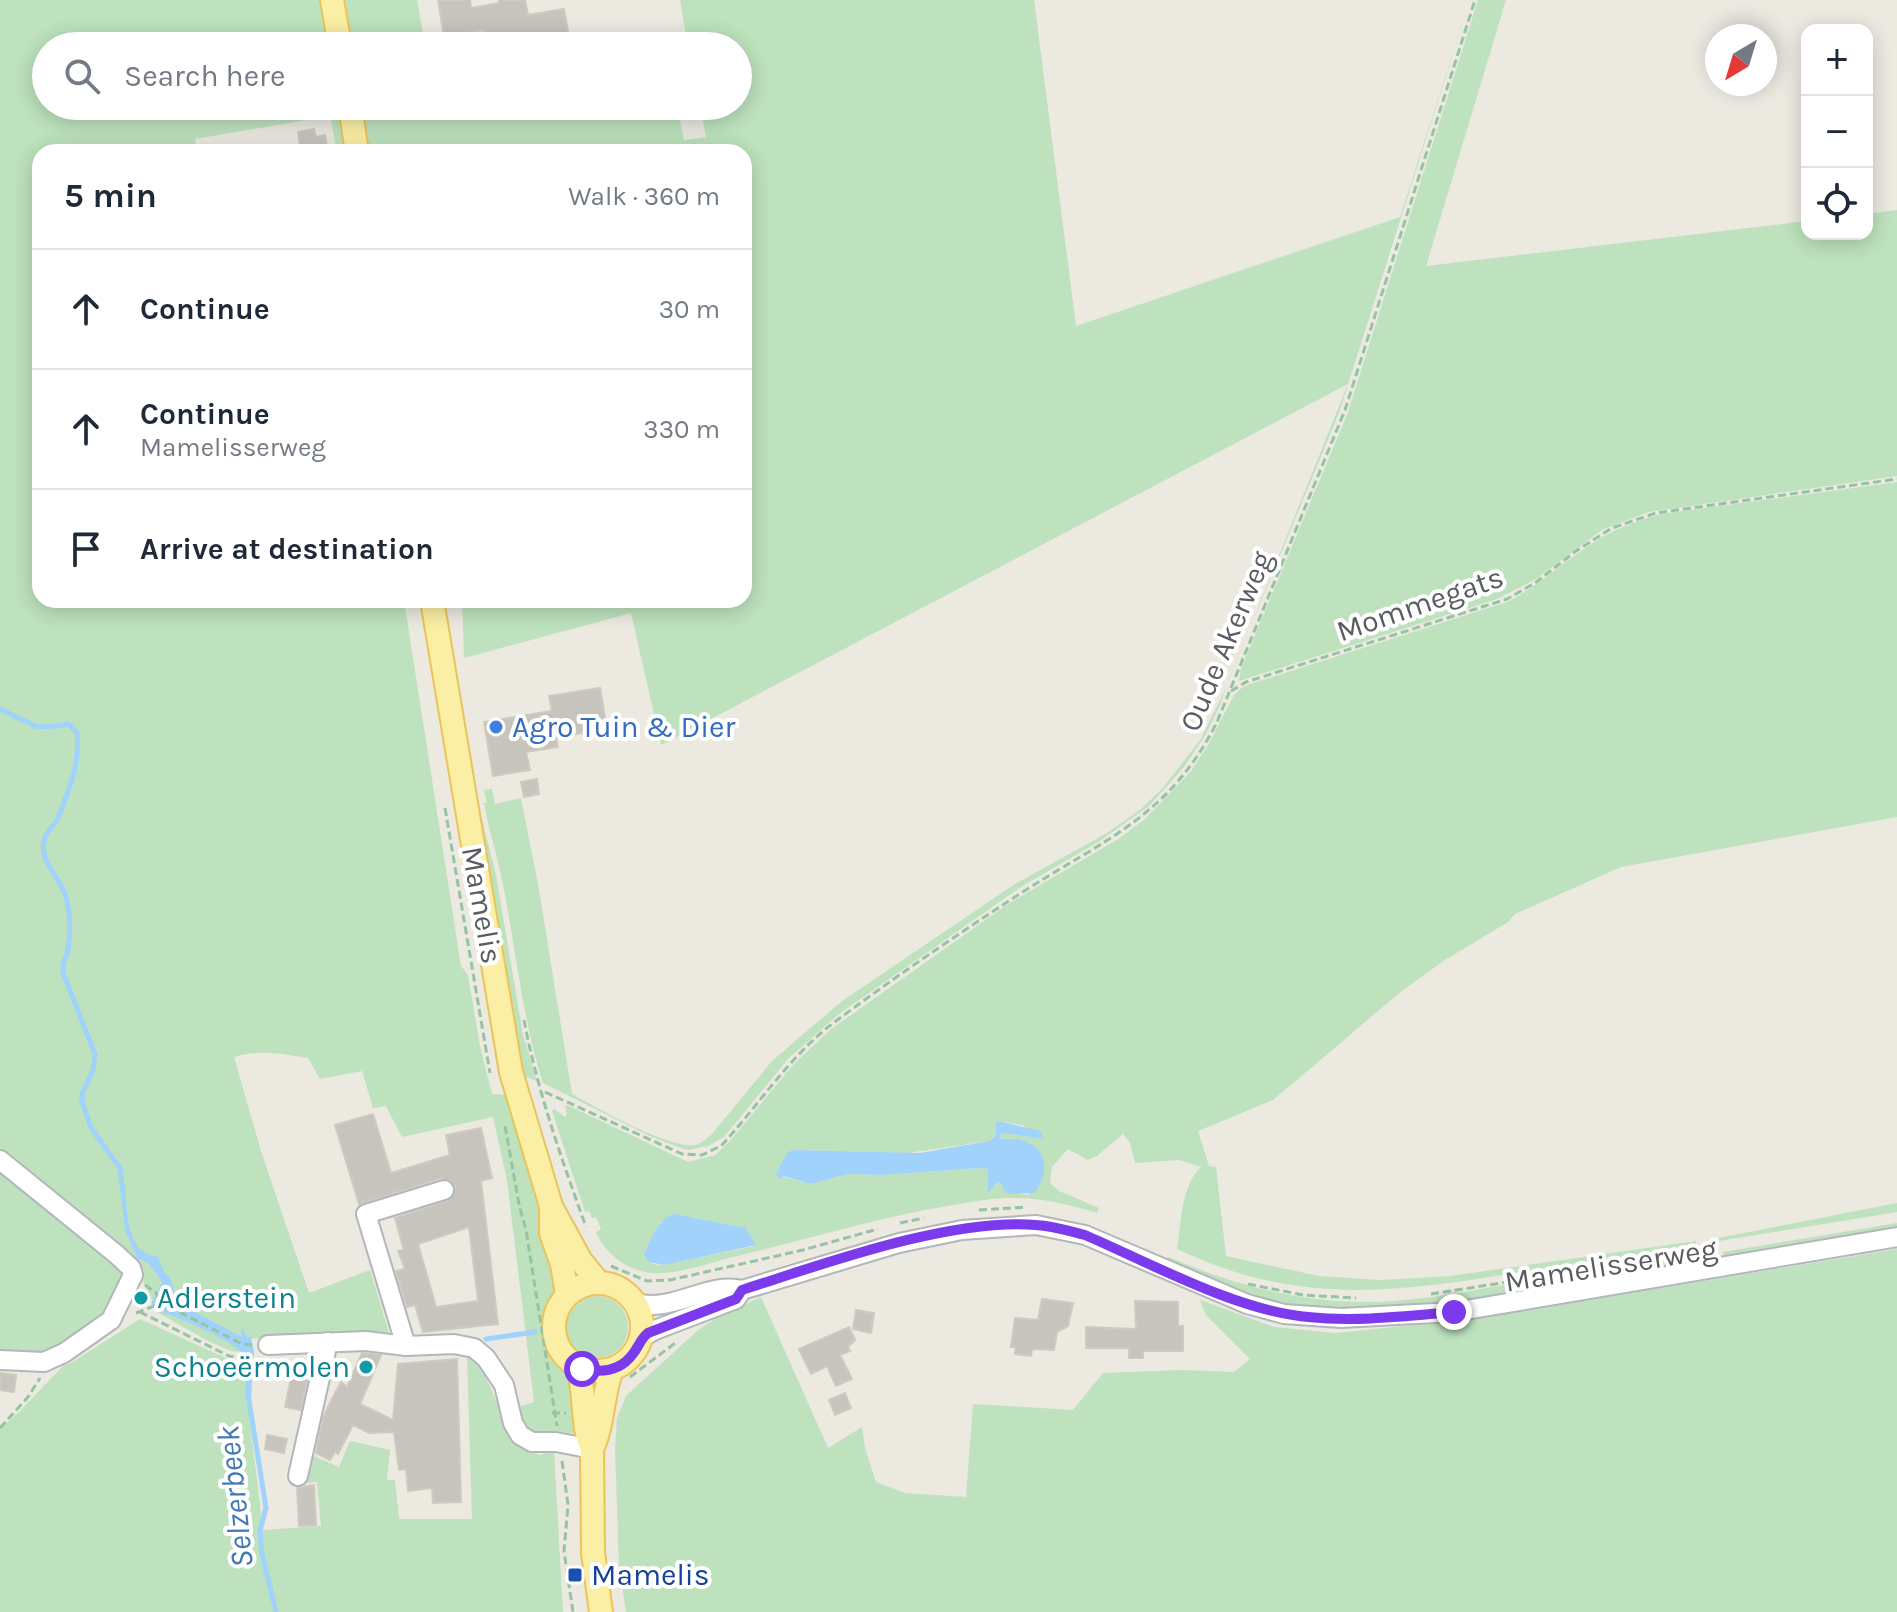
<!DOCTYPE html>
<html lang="en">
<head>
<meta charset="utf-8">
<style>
  :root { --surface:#fff; --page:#f2f2f3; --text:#1f2937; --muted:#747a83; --line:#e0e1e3 }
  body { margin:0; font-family:Karla,sans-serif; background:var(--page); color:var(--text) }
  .controls { position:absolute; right:24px; top:24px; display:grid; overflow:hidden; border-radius:16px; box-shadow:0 4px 20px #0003 }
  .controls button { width:72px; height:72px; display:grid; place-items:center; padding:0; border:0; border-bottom:2px solid var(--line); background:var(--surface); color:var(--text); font:40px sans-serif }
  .compass { position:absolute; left:1705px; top:24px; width:72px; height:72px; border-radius:50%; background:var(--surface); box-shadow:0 4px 20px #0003; rotate:218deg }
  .stop { position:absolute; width:24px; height:24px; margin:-18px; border:6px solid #7c3aed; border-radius:50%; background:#fff }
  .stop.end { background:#7c3aed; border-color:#fff; box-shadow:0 2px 8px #0008 }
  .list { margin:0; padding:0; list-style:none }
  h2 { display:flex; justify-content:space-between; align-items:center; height:104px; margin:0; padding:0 32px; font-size:34px }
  h2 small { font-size:26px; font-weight:400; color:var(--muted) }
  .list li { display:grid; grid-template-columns:52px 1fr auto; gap:24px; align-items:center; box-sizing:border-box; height:120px; padding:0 32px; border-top:2px solid var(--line) }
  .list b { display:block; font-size:30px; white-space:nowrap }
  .list p { margin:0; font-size:26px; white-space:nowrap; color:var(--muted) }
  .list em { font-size:26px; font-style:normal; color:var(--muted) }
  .icon { flex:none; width:44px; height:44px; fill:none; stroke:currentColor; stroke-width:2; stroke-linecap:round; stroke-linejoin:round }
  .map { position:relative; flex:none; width:1897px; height:1612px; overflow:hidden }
  .search { position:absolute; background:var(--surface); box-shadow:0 4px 20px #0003; left:32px; top:32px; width:720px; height:88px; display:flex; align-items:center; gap:20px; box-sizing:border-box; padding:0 28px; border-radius:44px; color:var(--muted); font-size:30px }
  .panel { position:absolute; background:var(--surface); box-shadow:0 4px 20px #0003; left:32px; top:144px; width:720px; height:464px; border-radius:24px }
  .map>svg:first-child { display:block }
  .green { fill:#bde2bd; fill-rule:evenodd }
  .water { fill:#a0d2fb }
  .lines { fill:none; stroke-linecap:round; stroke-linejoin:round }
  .stream { stroke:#a0d2fb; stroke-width:5 }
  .building { fill:#c6c4bd; stroke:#cfcabf; stroke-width:2; fill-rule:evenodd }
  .minor-casing { stroke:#b3b6ba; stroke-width:22 }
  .major-casing { stroke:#ebc459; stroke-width:26 }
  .path { stroke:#96c3a4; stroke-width:3; stroke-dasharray:8 4; stroke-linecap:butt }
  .minor { stroke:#fff; stroke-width:18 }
  .major { stroke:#fbefa5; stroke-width:22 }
  .route { stroke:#7c3aed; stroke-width:10 }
  .shop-dot { fill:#3f7fe0; stroke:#fff; stroke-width:3 }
  .culture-dot { fill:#0f9aa8; stroke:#fff; stroke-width:3 }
  .transit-dot { fill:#1a4fb4; stroke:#fff; stroke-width:3 }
  .labels { text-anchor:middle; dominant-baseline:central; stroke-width:8; stroke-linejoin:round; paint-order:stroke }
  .street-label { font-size:30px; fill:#595c60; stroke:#fff }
  .shop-label { font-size:30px; fill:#366cbe; stroke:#fff; text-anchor:start }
  .culture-label { font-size:30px; fill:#0d838f; stroke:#fff; text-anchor:start }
  .transit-label { font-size:30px; fill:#164399; stroke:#fff; text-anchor:start }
  .water-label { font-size:32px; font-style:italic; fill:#4278b3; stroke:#fff }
</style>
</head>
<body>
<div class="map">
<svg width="1897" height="1612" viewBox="0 0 1897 1612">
  <rect width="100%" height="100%" fill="#ebe9e0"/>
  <g class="green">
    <path d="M0,0h417l8,46h-379v60h631l7,34 22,-3 -6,-31h38v-60h-50l-8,-46h354l42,326 324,-109 70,-217 -131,413 -109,263 -10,29 -14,29 -22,33 -35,39 -49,35 -79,46 -182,127 -51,45 -64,78 -16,9 -20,4 -10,-3 -26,-10 -109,-54c-22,-68 -27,-138 -42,-208 -5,-24 -13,-48 -17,-72h3l-3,-13 8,-1 3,15 26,-6 18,92 33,204c23,13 99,56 124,51 6,-2 11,-7 16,-11l60,-73 70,-60 173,-117 92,-51 34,-24 21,-20 39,-50 23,-47 124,-308 -687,361 -30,-132 -167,45 -2,-58h282v-448h-407l-7,-36 -135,23 2,13h-157v448h364l57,366 7,9 12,71 12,48 14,1 51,180 -2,22 -8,30 3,18 25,40 4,48 -47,1 -9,-10 -5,-17 16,-5 -27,-222 -14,-63 -91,20 -16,-31 -13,2 -11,-37 -42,8 -12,-21c-24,-4 -51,-9 -74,-1l27,94 48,142 61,-23 19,63 -143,6 -2,13 -13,-1 -25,-11 -49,-28 -27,-59 -130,-99z"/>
    <path d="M1478,0h28l-80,266 381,-45v13h60v-20l30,-4v266l-248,36 -47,18 -66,49 -39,20 -258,82 2,-12 107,-257z"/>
    <path d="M1897,482v335l-276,50 -106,47 -7,8 -63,38 -42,30 -130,110 -75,31 11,35 7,1 10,89 93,20 60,4 71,-4 246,-35v4c-54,9 -108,16 -162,25 -131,21 -231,39 -357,-21 4,-26 4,-63 24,-82l-22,-7 -44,3 -5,-20 -7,-9 -26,22 -9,4 -20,-11 -16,18 -2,16 9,8 40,17 -2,5c-26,-8 -51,-14 -76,-15 -25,-1 -49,4 -73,8 -70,11 -138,33 -207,49 -27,6 -61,20 -89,18 -25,-2 -47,-20 -56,-41l5,-3 -5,-12 -4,1 -3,-7 -4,1 -33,-101 2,-2 11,8 2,-3 -2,-8 2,-1 121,57 27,-7 14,-13 64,-77 37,-35 178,-126 112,-66 25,-19 46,-48 17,-26 26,-50 10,-9 263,-84c31,-16 55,-39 84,-58 21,-14 45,-23 70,-30zM999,1121l23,4 20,14 -40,-6 -3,5 13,1 17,56 -8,-1 -22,-13 -3,5 -8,-18h-6l-100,7 -34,-1 -37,10 -35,-9 16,-25 115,3 83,-12 6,-7v-11zM691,1217l55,11 9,18 -92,19 -11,-1 -6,-15 15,-27z"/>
    <path d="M481,815l15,60 27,160 14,46 -11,-4 -8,-20z"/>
    <path d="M0,1169l123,105 -7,23 -11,16 -57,41 -48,-1z"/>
    <path d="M1897,1203v9l-178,29 -1,-3z"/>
    <path d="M1897,1223v6l-173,28 -1,-5z"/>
    <path d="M1897,1249v363h-1271l-7,-47 -4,-117 2,-30 9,-22 71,-65 19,-13 45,-21 67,151 34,-21 3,21 11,34 29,11 61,4 7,-93 100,6 30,-37 78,-3 53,2 16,-13 -44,-44 -6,-15 74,27 62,6 138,-14z"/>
    <path d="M1169,1257c72,32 146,49 225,44 43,-3 85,-12 127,-19 54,-8 109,-16 163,-24l1,6 -244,40 -87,6 -45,-3 -42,-6 -101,-38z"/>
    <circle cx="597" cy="1327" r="31"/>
    <path d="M140,1319l86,39 17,4 20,168 58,-4 -4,-44 -13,1 7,-28 28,12 11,-26 40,9 -3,30h8l4,39h73l-5,-164 14,10 31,74 27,16 15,-4 9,161h-563v-184l19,-16 44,-46 8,-3z"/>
  </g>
  <g class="water">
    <path d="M999,1121l41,10 3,8 -41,-6 -3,5c8,2 17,0 25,3 25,8 25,34 10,52l-27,1 -8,-13 -11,12v-24l-6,-1 -100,7 -34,-1 -37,10 -28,-8 -3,3 -4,-4 10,-21 6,-4 128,3 70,-12 6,-6v-12z"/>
    <path d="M126,1187c-1,17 2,50 14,62 4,5 12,6 18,8l6,15 7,7 5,20 6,6 56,30 4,1 -1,-6h3l3,7h4l3,15 -3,48h-5c-3,-14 4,-31 -1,-43 -5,-14 -72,-43 -88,-46l-6,-7 11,-22 -13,-19 -12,-5 -12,-29 -5,-41z"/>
    <path d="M675,1214l71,14 10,17 -92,20 -15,-3 -5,-7c6,-15 14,-36 31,-41z"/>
  </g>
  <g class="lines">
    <g class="stream">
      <path d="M0,709l35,17 14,1 20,-3 8,9c3,33 -7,53 -18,83 -3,8 -11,13 -14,21 -8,23 13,37 20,57 5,17 6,37 3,55 -1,10 -7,13 -5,24l32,81 -2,16 -11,24v7l9,27 29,40 3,25"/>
      <path d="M486,1339l49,-7"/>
      <path d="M248,1394l18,114 -6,22 2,24 14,58"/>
    </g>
  </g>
  <g class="building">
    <path d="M438,0h32l1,8 28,-5v-3h26l3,15 36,-6 5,28 -55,9h-28l-3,-16 -39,6z"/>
    <path d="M314,129l2,8 9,-2 3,17h-27l-3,-20z"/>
    <path d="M600,688l7,40 -51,10 2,9 -32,5 4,18 -37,6 -9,-54 68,-11 -3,-15z"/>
    <path d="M537,779l2,15 -15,3 -3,-15z"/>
    <path d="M373,1114l18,59 59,-18 -4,-20 35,-7 11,50 -11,3 17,143 -75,8 -8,-27 -8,2 -11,-36 9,-2 -7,-18 6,-1 -9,-32 53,-17 7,-8 1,-6 -4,-6 -11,-3 -82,26 -24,-79zM469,1227l9,74 -42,6 -18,-63z"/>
    <path d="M1042,1299l31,4 -5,23 -11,6 -3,18 -22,-1 -1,7 -16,-2 1,-7h-5l4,-29 23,2z"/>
    <path d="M1135,1301l43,1v24h5v25h-40v7h-14v-10h-43v-21l50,2z"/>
    <path d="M856,1310l18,3 -3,20 -18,-4z"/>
    <path d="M849,1327l6,13 -7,7 2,4 -10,4 12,24 -16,7 -9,-20 -16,8 -12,-25z"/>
    <path d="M362,1353l19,2 -21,49 33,16 5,-56 59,-5 4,143 -28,1 -1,-15 -24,3 -2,-22 -7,1 -5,-38 -25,1 -16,-8 -15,29 -3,-2 -5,8 -14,-7 7,-35 7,-15 11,-21 6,5z"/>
    <path d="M293,1368l16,3 -8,39 -16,-3z"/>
    <path d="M0,1373l16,2 -2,17 -14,-2z"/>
    <path d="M845,1393l6,15 -16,7 -6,-15z"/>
    <path d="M267,1435l20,4 -3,14 -19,-4z"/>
    <path d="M314,1485l2,40 -17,1 -2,-38z"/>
  </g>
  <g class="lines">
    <defs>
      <g id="minor">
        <path d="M0,1160l116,94 15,14 2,7 -22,45 -47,33 -20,9 -44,-2"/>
        <path d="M635,1303c39,10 73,-22 107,-13l157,-47 63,-13 74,-5 49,10 162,69 37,10 57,4 113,-6 443,-75"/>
        <path d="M641,1338l14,-8 81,-31 6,-9"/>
        <path d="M268,1345l98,-4 40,5 48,-2 20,4 12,10 18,27 9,38 7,12 12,7h24l36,7"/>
        <path d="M406,1346l-40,-132 78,-24"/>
        <path d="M298,1476l30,-134"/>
      </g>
      <g id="major">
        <path d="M332,0l8,46"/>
        <path d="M350,106l7,46"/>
        <path d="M432,600l79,472 40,134v27l11,31 5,31"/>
        <path d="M553,1210l28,51 18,22"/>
        <circle cx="598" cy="1327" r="44"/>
        <path d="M577,1366c10,27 3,56 15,83l1,104 8,59"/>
        <path d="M592,1449c12,-25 10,-54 20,-80"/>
      </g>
    </defs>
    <use href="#minor" class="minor-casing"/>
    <use href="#major" class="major-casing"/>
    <g class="path">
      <path d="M1231,691l15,-9 261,-83 28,-16 41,-32 36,-23 44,-15 241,-34"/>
      <path d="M445,808l45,265"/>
      <path d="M524,1020c13,70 38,140 62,207"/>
      <path d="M545,1092l137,62 20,1 19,-9c38,-41 67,-88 111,-122 60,-45 123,-88 186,-129 83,-54 151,-77 199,-173l128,-312 130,-410"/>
      <path d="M505,1126l14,78 7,26 31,196"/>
      <path d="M979,1210l48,-3"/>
      <path d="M900,1223l24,-5"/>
      <path d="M611,1266l36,15 23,-1 133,-30 75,-21"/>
      <path d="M1248,1284l55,11 53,3"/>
      <path d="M145,1285l11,8 5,10"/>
      <path d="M1431,1294l217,-34"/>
      <path d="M140,1312l89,44 11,2 13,-3"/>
      <path d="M136,1313l26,-10 80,41 10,1"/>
      <path d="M630,1377l48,-36"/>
      <path d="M552,1413h14"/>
      <path d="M0,1428l28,-31 12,-19"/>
      <path d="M562,1461l6,44 -4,46 9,61"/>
    </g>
    <use href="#minor" class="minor"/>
    <use href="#major" class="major"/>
  </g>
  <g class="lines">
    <path class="route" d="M582,1369c19,4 38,2 50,-14 7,-8 8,-16 16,-22l88,-34 6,-9 6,-2c81,-26 204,-70 288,-63 17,1 33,6 49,10 65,28 152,76 223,82 48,5 98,-1 146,-5"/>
  </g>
  <circle class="shop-dot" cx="496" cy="727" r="8"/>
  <g class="culture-dot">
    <circle cx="141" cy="1298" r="8"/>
    <circle cx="366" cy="1367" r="8"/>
  </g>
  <rect class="transit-dot" x="567" y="1567" width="16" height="16" rx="4"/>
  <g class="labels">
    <g class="street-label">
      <text transform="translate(1420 604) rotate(-19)">Mommegats</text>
      <text transform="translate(1226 641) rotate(-67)">Oude Akerweg</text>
      <text transform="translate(482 905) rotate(80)">Mamelis</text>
      <text transform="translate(1611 1265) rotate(-9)">Mamelisserweg</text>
    </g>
    <g class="shop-label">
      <text x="512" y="727">Agro Tuin &amp; Dier</text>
    </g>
    <g class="culture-label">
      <text x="157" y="1298">Adlerstein</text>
      <text x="350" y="1367" text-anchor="end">Schoeërmolen</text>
    </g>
    <g class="transit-label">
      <text x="591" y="1575">Mamelis</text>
    </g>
    <g class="water-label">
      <text transform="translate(235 1497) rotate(-96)">Selzerbeek</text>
    </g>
  </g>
</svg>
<div class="controls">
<button>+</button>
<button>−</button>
<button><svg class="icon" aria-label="locate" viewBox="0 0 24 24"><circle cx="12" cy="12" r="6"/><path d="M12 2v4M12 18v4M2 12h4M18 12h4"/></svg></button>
</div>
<svg class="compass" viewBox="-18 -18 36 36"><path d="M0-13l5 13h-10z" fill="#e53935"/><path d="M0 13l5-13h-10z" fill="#747a83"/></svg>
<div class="stop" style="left:582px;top:1369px"></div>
<div class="stop end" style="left:1454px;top:1312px"></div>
<div class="search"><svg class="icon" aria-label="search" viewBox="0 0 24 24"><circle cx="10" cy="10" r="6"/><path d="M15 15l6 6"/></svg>Search here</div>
<section class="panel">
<h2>5 min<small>Walk · 360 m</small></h2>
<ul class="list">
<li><svg class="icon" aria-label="ahead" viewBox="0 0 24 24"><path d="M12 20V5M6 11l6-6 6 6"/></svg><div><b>Continue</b></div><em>30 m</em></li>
<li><svg class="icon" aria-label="ahead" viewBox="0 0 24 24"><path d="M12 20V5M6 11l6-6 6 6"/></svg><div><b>Continue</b><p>Mamelisserweg</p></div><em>330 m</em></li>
<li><svg class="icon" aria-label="arrive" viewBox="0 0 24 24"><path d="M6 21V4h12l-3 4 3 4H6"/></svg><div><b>Arrive at destination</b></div></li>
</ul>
</section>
</div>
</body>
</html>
